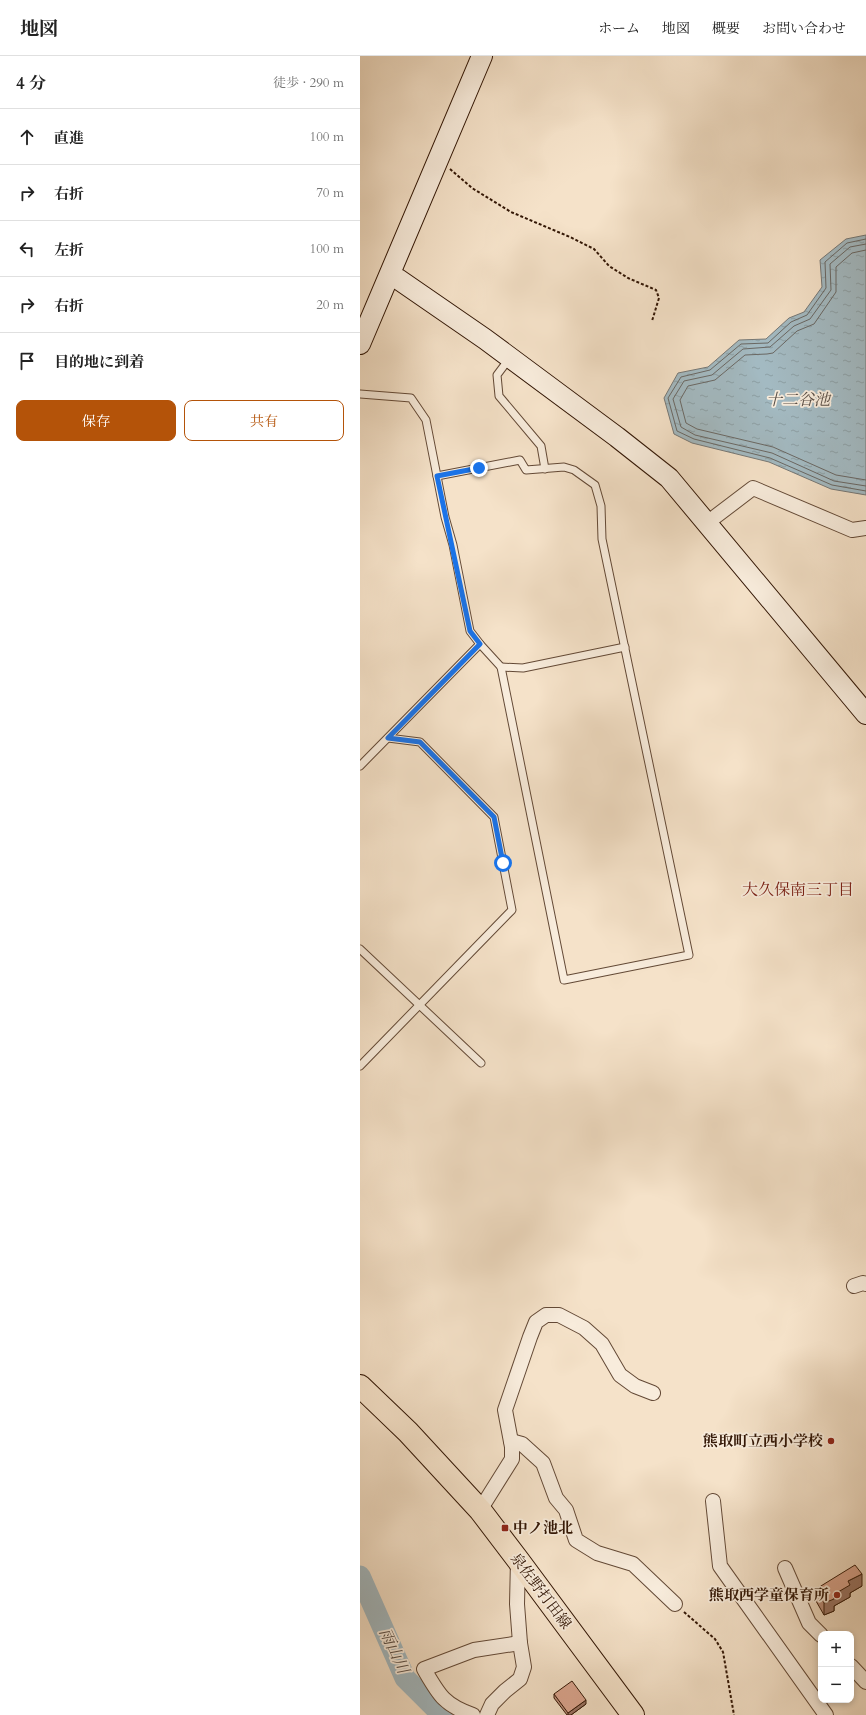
<!DOCTYPE html>
<html lang="ja">
<head>
<meta charset="utf-8">
<style>
  :root { --surface:#fff; --page:#f6f6f6; --text:#222; --muted:#767676; --line:#e0e0e0; --accent:#b45309 }
  body { margin:0; font-family:Cardo,"Noto Serif JP",serif; background:var(--page); color:var(--text) }
  .controls { position:absolute; right:12px; bottom:12px; display:grid; overflow:hidden; border-radius:8px; box-shadow:0 2px 6px #0003 }
  .controls button { width:36px; height:36px; display:grid; place-items:center; padding:0; border:0; border-bottom:1px solid var(--line); background:var(--surface); color:var(--text); font:20px sans-serif }
  .stop { position:absolute; width:12px; height:12px; margin:-9px; border:3px solid #1a73e8; border-radius:50%; background:#fff }
  .stop.end { background:#1a73e8; border-color:#fff; box-shadow:0 1px 4px #0008 }
  .list { margin:0; padding:0; list-style:none }
  h2 { display:flex; justify-content:space-between; align-items:center; height:52px; margin:0; padding:0 16px; font-size:17px }
  h2 small { font-size:13px; font-weight:400; color:var(--muted) }
  .list li { display:grid; grid-template-columns:26px 1fr auto; gap:12px; align-items:center; box-sizing:border-box; height:56px; padding:0 16px; border-top:1px solid var(--line) }
  .list b { display:block; font-size:15px; white-space:nowrap }
  .list em { font-size:13px; font-style:normal; color:var(--muted) }
  .actions { display:flex; gap:8px; padding:12px 16px }
  .actions a { flex:1; padding:9px 0; border:1px solid var(--accent); border-radius:8px; text-align:center; font-size:14px; color:var(--accent) }
  .actions .main { background:var(--accent); color:#fff }
  .icon { flex:none; width:22px; height:22px; fill:none; stroke:currentColor; stroke-width:2; stroke-linecap:round; stroke-linejoin:round }
  .map { position:relative; flex:none; width:506px; height:1659px; overflow:hidden }
  header { display:flex; align-items:center; gap:24px; box-sizing:border-box; height:56px; padding:0 20px; background:var(--surface); border-bottom:1px solid var(--line) }
  header strong { font-size:19px }
  nav { display:flex; gap:22px; margin-inline-start:auto; font-size:14px }
  main { display:flex }
  aside { flex:1; background:var(--surface) }
  .map>svg:first-child { display:block }
  .water { fill:url(#water-ripples); stroke:#767876 }
  .lines { fill:none; stroke-linecap:round; stroke-linejoin:round }
  .shore { stroke:#6a6864; stroke-width:1 }
  .river { stroke:#a3bac2; stroke-width:21 }
  .lane-casing { stroke:#634936; stroke-width:9 }
  .street-casing { stroke:#634936; stroke-width:16 }
  .secondary-casing { stroke:#321605; stroke-width:22 }
  .primary-casing { stroke:#321605; stroke-width:24 }
  .path { stroke:#321605; stroke-width:2; stroke-dasharray:3 2; stroke-linecap:butt }
  .lane { stroke:#f8ecdc; stroke-width:7 }
  .street { stroke:#f8ecdc; stroke-width:14 }
  .secondary { stroke:#f8ecdc; stroke-width:20 }
  .primary { stroke:#f5e2c9; stroke-width:22 }
  .wall { fill:#bd8f7c; stroke:#321605 }
  .shaded-wall { fill:#9a7465; stroke:#321605 }
  .building { fill:#dca690; stroke:#321605 }
  .route { stroke:#1a73e8; stroke-width:5 }
  .poi-dot { fill:#8f2418; stroke:#f8ecdc; stroke-width:1.5 }
  .labels { text-anchor:middle; dominant-baseline:central; stroke-width:3.5; stroke-linejoin:round; paint-order:stroke }
  .poi-label { font-size:15px; font-weight:bold; fill:#321605; stroke:#f8ecdc; text-anchor:end }
  .street-label { font-size:15px; fill:#321605; stroke:#f8ecdc }
  .water-label { font-size:16px; font-style:italic; fill:#5a4f47; stroke:#f8ecdc }
  .neighbourhood-label { font-size:16px; fill:#7a1f14; stroke:#f8ecdc }
</style>
</head>
<body>
<header>
<strong>地図</strong>
<nav><a>ホーム</a><a>地図</a><a>概要</a><a>お問い合わせ</a></nav>
</header>
<main>
<aside>
<h2>4 分<small>徒歩 · 290 m</small></h2>
<ul class="list">
<li><svg class="icon" aria-label="ahead" viewBox="0 0 24 24"><path d="M12 20V5M6 11l6-6 6 6"/></svg><div><b>直進</b></div><em>100 m</em></li>
<li><svg class="icon" aria-label="right" viewBox="0 0 24 24"><path d="M7 20v-9h11M14 6l5 5-5 5"/></svg><div><b>右折</b></div><em>70 m</em></li>
<li><svg class="icon" aria-label="left" viewBox="0 0 24 24"><path d="M17 20v-9H6M10 6l-5 5 5 5"/></svg><div><b>左折</b></div><em>100 m</em></li>
<li><svg class="icon" aria-label="right" viewBox="0 0 24 24"><path d="M7 20v-9h11M14 6l5 5-5 5"/></svg><div><b>右折</b></div><em>20 m</em></li>
<li><svg class="icon" aria-label="arrive" viewBox="0 0 24 24"><path d="M6 21V4h12l-3 4 3 4H6"/></svg><div><b>目的地に到着</b></div></li>
</ul>
<div class="actions"><a class="main">保存</a><a>共有</a></div>
</aside>
<div class="map">
<svg width="506" height="1659" viewBox="0 0 506 1659">
  <defs>
    <pattern id="water-ripples" width="26" height="14" patternUnits="userSpaceOnUse"><rect width="26" height="14" fill="#a3bac2"/><path d="M2 4q2-2 4 0t4 0M15 11q2-2 4 0t4 0" fill="none" stroke="#8d9fa5"/></pattern>
  </defs>
  <rect width="100%" height="100%" fill="#f5e2c9"/>
  <filter id="stains"><feTurbulence type="fractalNoise" baseFrequency=".005" numOctaves="4"/><feColorMatrix values="0 0 0 0 .2 0 0 0 0 .09 0 0 0 0 .02 0 0 0 .5 -.17"/></filter>
  <radialGradient id="worn" r=".72"><stop offset=".6" stop-color="#630" stop-opacity="0"/><stop offset="1" stop-color="#630" stop-opacity=".3"/></radialGradient>
  <path class="water" d="M506,179v260l-35,-6 -62,-27 -77,-19 -18,-9 -10,-36 14,-25 30,-6 31,-27 27,-1 23,-21 15,-6 18,-25 -2,-27 26,-21z"/>
  <g class="lines">
    <g class="shore">
      <path d="M506,183l-19,4 -22,19 1,26 -19,27 -16,7 -23,21 -27,1 -31,26 -29,7 -13,21 9,33 17,8 76,19 62,27 34,6"/>
      <path d="M506,188l-16,3 -20,17 1,26 -21,29 -16,7 -24,21 -27,2 -31,26 -28,6 -11,18 8,28 14,8 77,18 62,28 32,5"/>
      <path d="M506,194l-14,3 -16,14v25l-22,32 -17,7 -24,22 -6,1 -22,1 -30,25 -27,6 -8,14 6,23 11,6 76,18 63,28 30,5"/>
    </g>
    <path class="river" d="M0,1520l45,102 37,37"/>
    <defs>
      <g id="lane">
        <path d="M149,303l-12,16 2,21 42,50 4,23"/>
        <path d="M0,338l51,4 15,22 19,97 8,28 17,86 10,13 -120,122"/>
        <path d="M77,420l83,-16 6,10 38,-3 10,3 21,15 6,21 1,33 87,416 -125,25 -63,-313 -21,-23"/>
        <path d="M141,611l22,1 102,-21"/>
        <path d="M0,893l121,114"/>
        <path d="M0,1010l152,-156 -18,-93 -74,-75 -32,-4"/>
      </g>
      <g id="street">
        <path d="M347,467l46,-35 99,42 14,-2"/>
        <path d="M494,1230l9,-3 3,1"/>
        <path d="M151,1385l11,3 21,19 13,35 10,12 10,30 21,13 36,11 42,40"/>
        <path d="M353,1445l7,65 106,149"/>
        <path d="M120,1454l32,-51v-12l-7,-37 25,-73 6,-15 10,-7h13l25,13 18,16 18,31 15,11 18,7"/>
        <path d="M425,1512l24,55 12,12"/>
        <path d="M491,1610l15,16"/>
        <path d="M113,1659c-29,-10 -34,-20 -49,-46l50,-19 46,-7"/>
        <path d="M127,1659l5,-11 13,-13 15,-12 4,-12 -4,-24 -3,-39 1,-44"/>
      </g>
      <g id="secondary">
        <path d="M30,220l8,3 87,60 132,98 52,41 197,236"/>
        <path d="M0,288l122,-288"/>
      </g>
      <path id="primary" d="M0,1330l48,46 72,78 38,50 115,155"/>
    </defs>
    <use href="#lane" class="lane-casing"/>
    <use href="#street" class="street-casing"/>
    <use href="#secondary" class="secondary-casing"/>
    <use href="#primary" class="primary-casing"/>
    <g class="path">
      <path d="M90,113l22,19 39,24 59,25 24,12 15,17 19,12 28,12 3,8 -7,23"/>
      <path d="M324,1556l31,27 8,13 11,63"/>
    </g>
    <use href="#lane" class="lane"/>
    <use href="#street" class="street"/>
    <use href="#secondary" class="secondary"/>
    <use href="#primary" class="primary"/>
  </g>
  <g class="wall">
    <path d="M502,1530l-12,7v4l-16,9v5l-10,4 -8,-14v-12z"/>
    <path d="M194,1638l32,10 -15,11h-4l-13,-17z"/>
  </g>
  <g class="shaded-wall">
    <path d="M502,1518v12l-12,7v4l-16,9v5l-10,4v-12l24,-22z"/>
    <path d="M226,1644v4l-15,11h-3v-2z"/>
  </g>
  <g class="building">
    <path d="M495,1509l7,9 -14,7 2,4 -17,10 1,4 -10,4 -8,-14z"/>
    <path d="M212,1625l14,19 -18,13 -14,-19z"/>
  </g>
  <g class="lines">
    <path class="route" d="M119,412l-42,8 33,155 10,13 -92,94 32,4 74,75 9,46"/>
  </g>
  <g class="poi-dot">
    <circle cx="471" cy="1385" r="4"/>
    <rect x="141" y="1468" width="8" height="8" rx="2"/>
    <circle cx="477" cy="1539" r="4"/>
  </g>
  <g class="labels">
    <g class="poi-label">
      <text x="463" y="1385">熊取町立西小学校</text>
      <text x="153" y="1472" text-anchor="start">中ノ池北</text>
      <text x="469" y="1539">熊取西学童保育所</text>
    </g>
    <g class="street-label">
      <text transform="translate(181 1535) rotate(53)">泉佐野打田線</text>
    </g>
    <g class="water-label">
      <text x="438" y="344">十二谷池</text>
      <text transform="translate(34 1595) rotate(65)">雨山川</text>
    </g>
    <g class="neighbourhood-label">
      <text x="438" y="834">大久保南三丁目</text>
    </g>
  </g>
  <rect width="100%" height="100%" filter="url(#stains)"/>
  <rect width="100%" height="100%" fill="url(#worn)"/>
</svg>
<div class="controls">
<button>+</button>
<button>−</button>
</div>
<div class="stop" style="left:143px;top:807px"></div>
<div class="stop end" style="left:119px;top:412px"></div>
</div>
</main>
</body>
</html>
